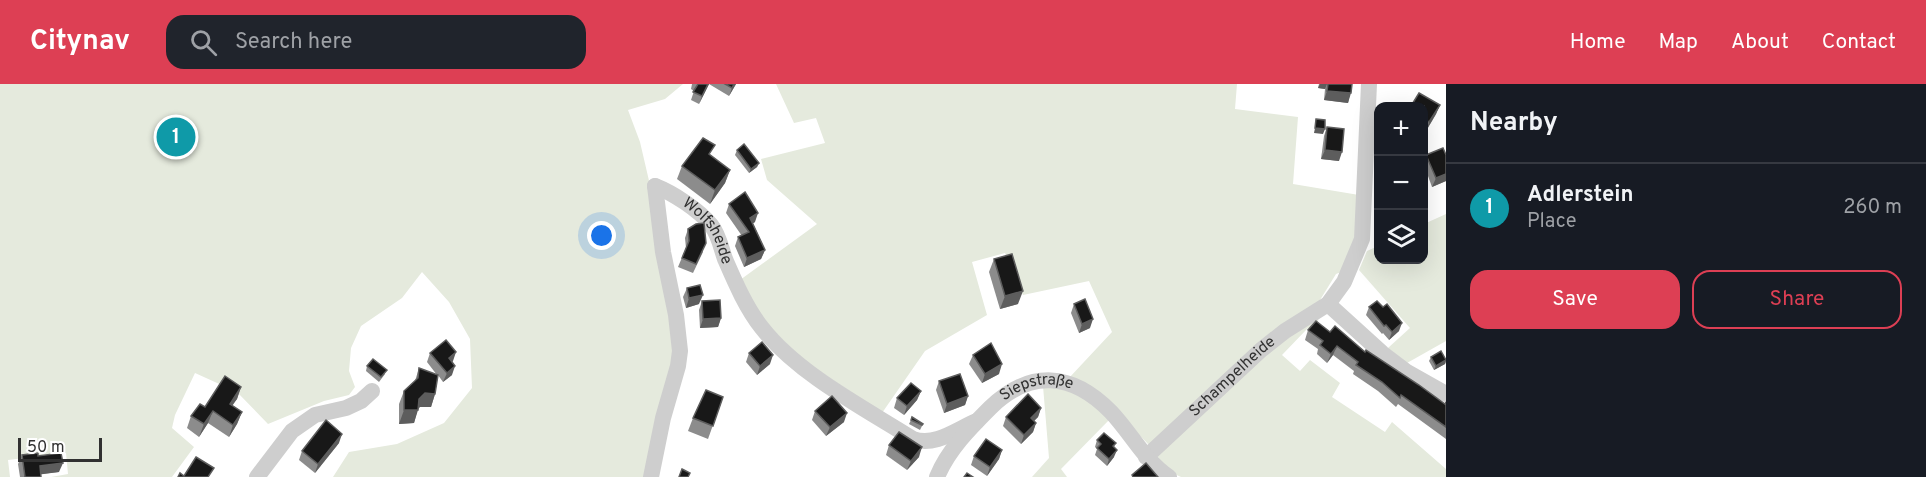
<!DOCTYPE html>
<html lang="en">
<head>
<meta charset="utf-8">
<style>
  :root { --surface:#171b24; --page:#20242c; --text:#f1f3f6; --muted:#9ea1a6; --line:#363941; --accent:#dd3f54 }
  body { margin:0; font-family:Overpass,sans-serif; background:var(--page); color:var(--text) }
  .controls { position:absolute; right:18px; top:18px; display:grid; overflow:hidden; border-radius:12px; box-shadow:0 6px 24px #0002 }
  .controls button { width:54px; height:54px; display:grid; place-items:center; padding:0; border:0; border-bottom:2px solid var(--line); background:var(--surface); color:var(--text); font:30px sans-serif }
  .scale { position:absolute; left:18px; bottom:15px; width:84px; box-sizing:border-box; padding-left:6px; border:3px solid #313131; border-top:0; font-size:16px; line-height:21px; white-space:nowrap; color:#313131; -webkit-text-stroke:4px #fff; paint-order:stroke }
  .you { position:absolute; left:602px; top:152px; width:21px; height:21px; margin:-15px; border:4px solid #fff; border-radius:50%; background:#1a73e8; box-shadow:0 0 0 9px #1a73e833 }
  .badge { display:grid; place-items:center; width:39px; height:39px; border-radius:50%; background:var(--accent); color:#fff; font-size:20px; font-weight:700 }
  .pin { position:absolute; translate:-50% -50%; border:3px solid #fff; box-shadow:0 2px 6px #0006 }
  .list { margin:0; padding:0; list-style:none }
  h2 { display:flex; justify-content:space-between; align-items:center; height:78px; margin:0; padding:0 24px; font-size:26px }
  h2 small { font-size:20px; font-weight:400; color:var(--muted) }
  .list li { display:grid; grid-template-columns:39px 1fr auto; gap:18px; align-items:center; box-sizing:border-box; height:90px; padding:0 24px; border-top:2px solid var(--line) }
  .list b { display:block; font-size:22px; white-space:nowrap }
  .list p { margin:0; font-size:20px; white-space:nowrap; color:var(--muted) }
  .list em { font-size:20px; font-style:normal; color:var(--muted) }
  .actions { display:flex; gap:12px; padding:18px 24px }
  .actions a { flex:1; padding:14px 0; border:2px solid var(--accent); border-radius:18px; text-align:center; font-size:21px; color:var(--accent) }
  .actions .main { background:var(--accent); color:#fff }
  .icon { flex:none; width:33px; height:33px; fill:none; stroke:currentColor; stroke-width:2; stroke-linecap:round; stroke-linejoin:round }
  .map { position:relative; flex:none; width:1446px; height:393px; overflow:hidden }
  header { display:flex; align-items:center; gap:36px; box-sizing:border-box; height:84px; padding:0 30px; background:var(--accent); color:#fff }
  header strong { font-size:28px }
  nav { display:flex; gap:33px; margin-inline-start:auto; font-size:21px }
  .search { width:420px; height:54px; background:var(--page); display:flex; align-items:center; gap:15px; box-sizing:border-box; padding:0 21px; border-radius:18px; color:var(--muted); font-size:22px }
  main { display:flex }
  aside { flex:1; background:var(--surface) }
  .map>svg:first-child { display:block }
  .green { fill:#e5eadd }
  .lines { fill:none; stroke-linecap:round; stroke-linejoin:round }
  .minor { stroke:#cecece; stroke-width:16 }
  .wall { fill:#8c8c8c }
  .shaded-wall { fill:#5d5d5d }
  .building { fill:#181818; stroke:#5d5d5d; stroke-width:1.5 }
  .labels { text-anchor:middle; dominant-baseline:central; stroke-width:6; stroke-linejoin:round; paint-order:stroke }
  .street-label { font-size:16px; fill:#313131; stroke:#fff }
</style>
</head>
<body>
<header>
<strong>Citynav</strong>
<div class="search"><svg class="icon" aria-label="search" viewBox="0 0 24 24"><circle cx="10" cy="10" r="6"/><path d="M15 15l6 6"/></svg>Search here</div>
<nav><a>Home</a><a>Map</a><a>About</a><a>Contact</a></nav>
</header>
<main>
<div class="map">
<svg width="1446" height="393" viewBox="0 0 1446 393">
  <rect width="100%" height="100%" fill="#fff"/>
  <g class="green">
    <path d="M0,0h683l-18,15 -37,11 12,32 10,43 26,164 -30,128h-313l16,-25 48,-8 47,-21 28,-35 -2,-49 -21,-37 -27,-30 -20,26 -41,28 -10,22 -2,23 6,16 -6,8 -25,6 -56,23 -31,-32 -42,-19 -20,42 -3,13 22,19 -22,30h-121l17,-3 -2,-21 -58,7 2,17h-10z"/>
    <path d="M776,0h461l-2,25 63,8 -5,67 66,11 1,33 -16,43 -8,3 -16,26 -2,22 -11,7 -25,26 18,16 10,-11 30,23 -8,14 53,35 7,-10 54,47v8h-265l-15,-7 -6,-6 -2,-7 -10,-13 -30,-31 -49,-35 43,-46 -23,-51 -66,14 -18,-42 -33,9 15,53 -62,36 -43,62 -76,-51 -41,-39 -25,-43 77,-56 -50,-44 -6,-21 64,-16 -9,-25 -22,5z"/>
    <path d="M1446,130v127l-39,22 -19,-15 22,-20 -51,-58 8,-19 11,-5v14h46v-36z"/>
    <path d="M1043,302c35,6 42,7 66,34l-48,49 6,8h-35l17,-19z"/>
  </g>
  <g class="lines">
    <g class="minor">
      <path id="s1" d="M655,102c18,7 44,24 56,39 8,10 10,23 14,34 10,23 21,49 37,69 36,46 102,80 151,111 23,8 44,-10 64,-18"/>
      <path d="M1328,220l54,49 25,19 39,22"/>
      <path id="s2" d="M1146,373l115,-107 24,-19 43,-27 16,-22 18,-43 7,-155"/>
      <path d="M257,393l35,-46 23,-16 31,-7 15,-7 11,-10"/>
      <path d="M651,393l12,-59 15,-52 2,-15 -4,-36 -13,-63 -8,-66"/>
      <path id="s3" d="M937,393c11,-27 33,-49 53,-69 40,-39 82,-36 121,4 20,21 33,48 58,65"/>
    </g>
  </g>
  <g class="wall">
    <path d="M692,0h44l-7,12 -20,-12 -10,20 -8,-4 3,-9 -3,-2z"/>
    <path d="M1319,0h33l-4,19 -24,-3 1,-11 -7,-1z"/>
    <path d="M1440,21l-4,9 -10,17 -2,-2v-23z"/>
    <path d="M1327,43l12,34 -18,-2 3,-23z"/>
    <path d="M737,66l22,13 -2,4 -8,6 -14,-18z"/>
    <path d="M1426,71h20v26l-14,6 -8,-22v-3z"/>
    <path d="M711,72l19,14 -5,13 -15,21 -33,-25 5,-13z"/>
    <path d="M729,120l26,18 -2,1 12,27 -4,9 -17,8 -9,-21 3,-9 4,-1 -16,-23z"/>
    <path d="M688,145l15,23 -10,21 -15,-6 8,-19 -1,-10z"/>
    <path d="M994,175l24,45 -18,5 -11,-37z"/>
    <path d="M687,204l12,16 -13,4 -3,-11z"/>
    <path d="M702,217l19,17 -3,9 -18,1 -1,-18z"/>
    <path d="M1074,220l16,24 -11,5 -8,-20z"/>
    <path d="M1369,223l30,24 -10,9 -6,-7 -1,1 -16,-19z"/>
    <path d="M1308,246l22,2 35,20 80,52 1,-2v37l-48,-35 -2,3 -18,-16 -25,-17 1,-3 -21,-16 -6,8 -10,-9 1,-5 -13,-9z"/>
    <path d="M430,269l23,8 -1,1v13l-9,7 -5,-7 -3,19 -4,13h-11l-2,1 -4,15 -15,1v-20l5,-13 11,-10 4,-13 18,7 -10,-13z"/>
    <path d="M749,269l21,11 -13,11 -11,-13z"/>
    <path d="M973,271l26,19 -17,9 -13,-19z"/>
    <path d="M1431,273l15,2v4v-1l-1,2 -11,6 -5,-9z"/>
    <path d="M367,282l18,8 -6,8 -13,-11z"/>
    <path d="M939,297l29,15 -3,9 -21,8 -8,-23z"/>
    <path d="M241,303l-4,12 -5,6 10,7 -5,12 -8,13 -21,-14 -9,14 -12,-9 4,-12 14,-9z"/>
    <path d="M921,307l-4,9 -13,15 -10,-7 3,-10z"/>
    <path d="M723,313l-15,42 -20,-8 5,-13z"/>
    <path d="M1041,324l-3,9 -4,4 2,2 -3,9 -12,12 -18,-18 3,-9z"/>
    <path d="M815,327l29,11 -18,14 -14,-16z"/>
    <path d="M911,336l12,4 -3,6 -11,-6z"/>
    <path d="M1097,356l19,3 -2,4v10l-7,9 -12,-11 2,-6 -2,-2z"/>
    <path d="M339,359l-24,30 -16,-13 3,-9z"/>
    <path d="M889,361l30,12 -12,13 -21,-15z"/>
    <path d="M1002,366l-3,9 -12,17 -16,-11 3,-9z"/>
    <path d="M22,371l16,1 21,16 -18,2v3h-21l-2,-13z"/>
  </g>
  <g class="shaded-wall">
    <path d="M708,0h1l-10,20 3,-8z"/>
    <path d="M734,0h2l-7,12 3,-8z"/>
    <path d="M1320,0h7l-2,5 -7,-1z"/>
    <path d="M1327,7l24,2 -3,10 -24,-3z"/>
    <path d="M1440,21l-4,9 -10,17 3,-9z"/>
    <path d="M1315,44l10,1 -2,5 -9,-1z"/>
    <path d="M1325,66l17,2 -3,9 -18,-2z"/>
    <path d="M759,79l-2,4 -8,6 2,-4z"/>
    <path d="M730,86l-5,13 -15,21 5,-14z"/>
    <path d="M1446,90v7l-14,6 4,-9z"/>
    <path d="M758,129l-3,9 -8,5 3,-9z"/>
    <path d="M765,166l-4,9 -17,8 3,-9z"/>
    <path d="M1023,207l-5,13 -18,5 5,-13z"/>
    <path d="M703,211l-4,9 -13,4 3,-10z"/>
    <path d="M721,234l-3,9 -18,1 3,-9z"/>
    <path d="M1093,235l-3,9 -11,5 3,-9z"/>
    <path d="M1402,239l-3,8 -10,9 3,-8z"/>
    <path d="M1337,262l-4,9 -6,8 4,-9z"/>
    <path d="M456,268l-3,9 -7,6 3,-9z"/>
    <path d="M773,271l-3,9 -13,11 3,-9z"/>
    <path d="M1446,276l-1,4 -11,6 2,-4z"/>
    <path d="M1002,280l-3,10 -17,9 3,-9z"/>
    <path d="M455,282l-3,9 -9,7 4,-9z"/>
    <path d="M241,303l-4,12 -12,17 5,-12z"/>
    <path d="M921,307l-4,9 -13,15 3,-9z"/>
    <path d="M425,309l10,1 -4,13h-11l-3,3h1l-4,13 -15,1 5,-14z"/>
    <path d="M968,312l-3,9 -21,8 3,-9z"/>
    <path d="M1041,324l-3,9 -10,10 3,-9z"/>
    <path d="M213,327l-5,12 -9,14 5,-13z"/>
    <path d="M242,328l-5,12 -8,13 4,-12z"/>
    <path d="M847,329l-3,9 -18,14 4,-9z"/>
    <path d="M1036,339l-3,9 -12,12 3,-9z"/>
    <path d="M342,350l-3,9 -24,30 3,-9z"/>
    <path d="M922,363l-3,10 -12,13 4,-9z"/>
    <path d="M1002,366l-3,9 -12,17 3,-9z"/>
    <path d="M1117,366l-3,7 -7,9 2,-7z"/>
    <path d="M63,379l-4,9 -23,3 4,-9z"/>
  </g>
  <g class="building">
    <path d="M698,0h10l-6,12 -9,-4z"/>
    <path d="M725,0h9l-2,4z"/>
    <path d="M1328,0h24l-1,9 -24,-2z"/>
    <path d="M1419,9l21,12 -11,17 -5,-4v-12h-13z"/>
    <path d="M1316,35l9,1v9l-10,-1z"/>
    <path d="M1327,43l17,2 -2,23 -17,-2z"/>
    <path d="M703,54l12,7 -6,9 21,16 -15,20 -33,-24z"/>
    <path d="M744,60l15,19 -8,6 -14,-19z"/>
    <path d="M1443,64l3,7v19l-10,4 -10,-23z"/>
    <path d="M745,108l13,21 -8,5 15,32 -18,8 -9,-21 11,-5 -20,-28z"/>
    <path d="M704,139l2,20 -10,21 -14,-6 7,-17 -1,-12 8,-5z"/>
    <path d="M1012,170l11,37 -18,5 -11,-37z"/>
    <path d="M700,201l3,10 -14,3 -2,-10z"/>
    <path d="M1085,215l8,20 -11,5 -8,-20z"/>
    <path d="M720,216l1,18 -18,1 -1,-18z"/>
    <path d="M1377,217l6,6 4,-3 15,19 -10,9 -6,-7 -2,1 -15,-19z"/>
    <path d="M1316,237l14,11 5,-6 30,26 1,-2 53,35 26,19 1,-2v25l-45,-32 -1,3 -18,-16 -26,-17 2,-3 -21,-16 -6,8 -11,-9 3,-4 -15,-11z"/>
    <path d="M446,256l10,12 -7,6 6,8 -8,7 -17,-20z"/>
    <path d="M762,258l11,13 -13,11 -11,-13z"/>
    <path d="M991,259l11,21 -17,10 -12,-19z"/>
    <path d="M1441,267l5,9 -10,6 -5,-9z"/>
    <path d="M373,275l14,11 -6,7 -14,-11z"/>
    <path d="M419,284l19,7 -3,19 -10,-1 -6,6 -1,11h-14v-19l14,-13z"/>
    <path d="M960,290l8,22 -21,8 -8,-23z"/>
    <path d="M225,292l16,11 -11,17 12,8 -9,13 -20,-14 -9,13 -13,-8 9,-12 5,3z"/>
    <path d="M911,299l10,8 -14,15 -10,-8z"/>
    <path d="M706,306l17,7 -10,29 -20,-8z"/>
    <path d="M1028,310l13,14 -10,10 5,5 -12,12 -18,-18z"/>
    <path d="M832,312l15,17 -17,14 -15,-16z"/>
    <path d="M912,333l11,7 -1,1 -11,-5z"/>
    <path d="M326,336l16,14 -24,30 -16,-13z"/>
    <path d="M899,348l23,15 -11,14 -22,-16z"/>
    <path d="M1104,349l12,10 -3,3 4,4 -8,9 -12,-11 4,-4 -4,-4z"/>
    <path d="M986,355l16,11 -12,17 -16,-11z"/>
    <path d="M38,369v3l23,-3 2,10 -23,3 1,11h-16l-3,-22z"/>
    <path d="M196,373l18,11 -6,9h-30l2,-4 4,3z"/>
    <path d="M1146,379l12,14h-25l-1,-2z"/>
    <path d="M682,385l8,4 -2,4h-9z"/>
    <path d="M967,389l6,4h-9z"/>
  </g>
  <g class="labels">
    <g class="street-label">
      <text stroke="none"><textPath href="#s1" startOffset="72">Wolfsheide</textPath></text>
      <text stroke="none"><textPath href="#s2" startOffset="118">Schampelheide</textPath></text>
      <text stroke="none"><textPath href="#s3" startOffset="141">Siepstraße</textPath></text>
    </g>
  </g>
</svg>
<div class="controls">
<button>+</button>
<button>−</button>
<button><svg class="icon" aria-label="layers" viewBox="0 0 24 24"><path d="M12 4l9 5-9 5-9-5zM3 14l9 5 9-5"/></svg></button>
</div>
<div class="scale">50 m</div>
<div class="you"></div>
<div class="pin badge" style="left:176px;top:53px;background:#0f9aa8">1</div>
</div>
<aside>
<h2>Nearby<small></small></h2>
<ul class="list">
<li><span class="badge" style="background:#0f9aa8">1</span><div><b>Adlerstein</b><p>Place</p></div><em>260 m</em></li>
</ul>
<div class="actions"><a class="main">Save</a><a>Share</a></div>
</aside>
</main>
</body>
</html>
